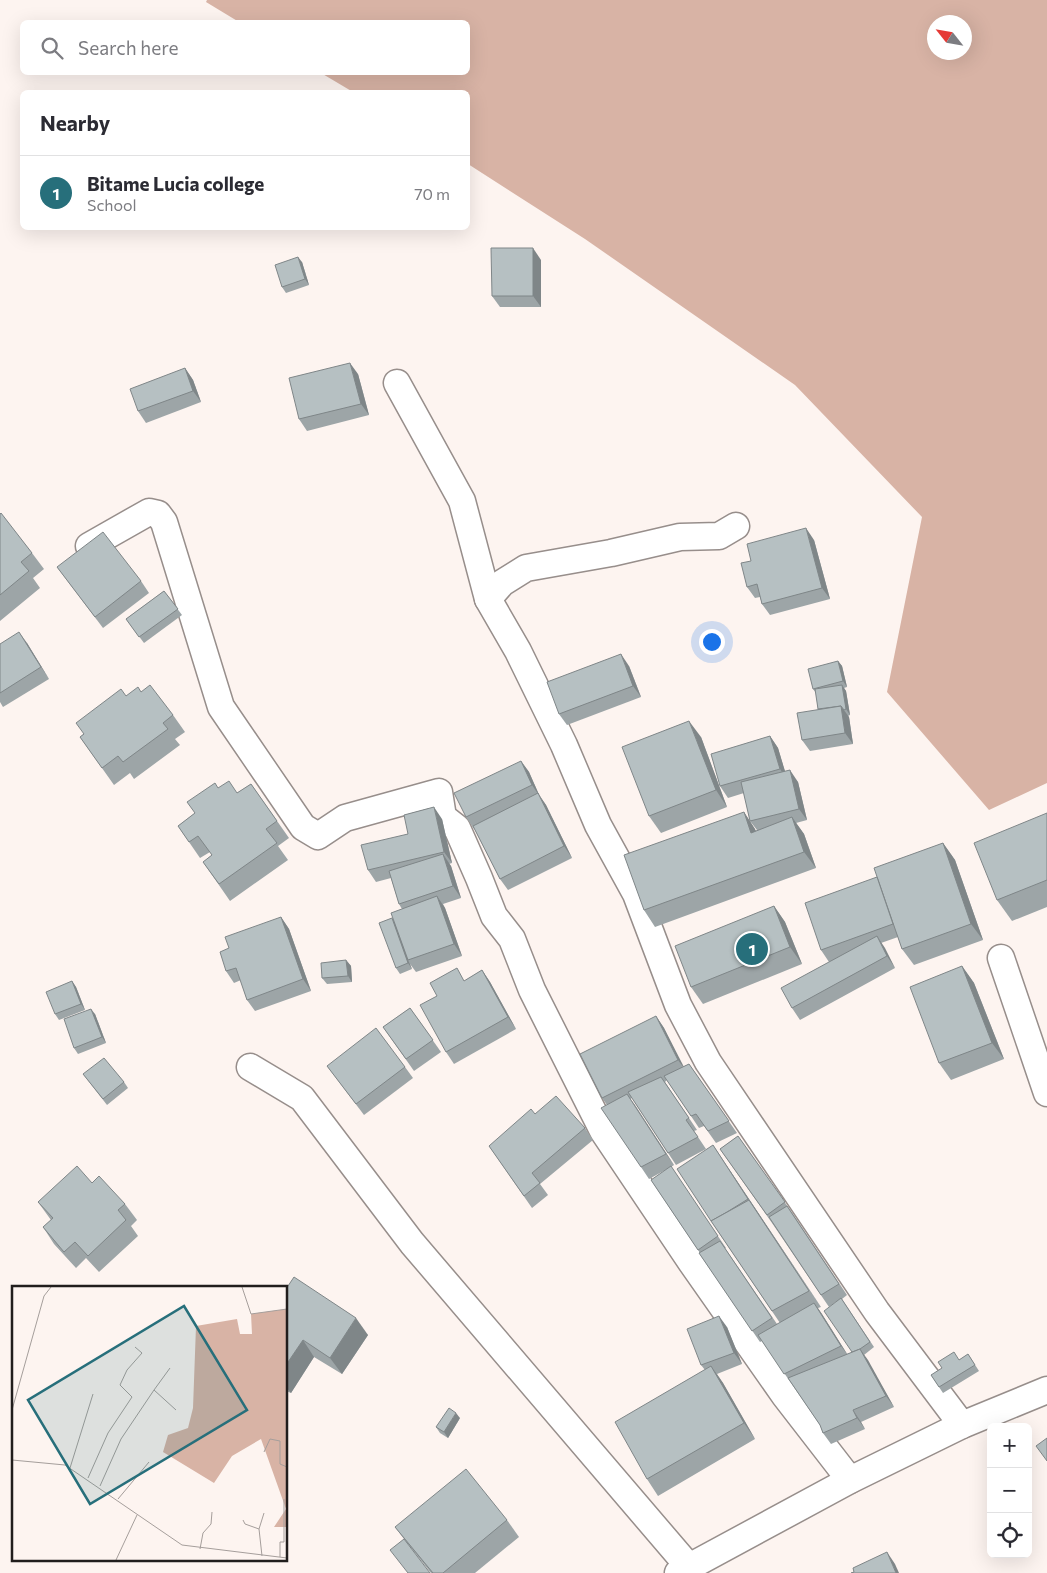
<!DOCTYPE html>
<html lang="en">
<head>
<meta charset="utf-8">
<style>
  :root { --surface:#fff; --page:#f2f2f3; --text:#2b2b33; --muted:#7c7c81; --line:#e1e1e2; --accent:#276f7b }
  body { margin:0; font-family:Commissioner,sans-serif; background:var(--page); color:var(--text) }
  .controls { position:absolute; right:15px; bottom:15px; display:grid; overflow:hidden; border-radius:8px; box-shadow:0 5px 20px #0002 }
  .controls button { width:45px; height:45px; display:grid; place-items:center; padding:0; border:0; border-bottom:1px solid var(--line); background:var(--surface); color:var(--text); font:25px sans-serif }
  .compass { position:absolute; left:927px; top:15px; width:45px; height:45px; border-radius:50%; background:var(--surface); box-shadow:0 5px 20px #0002; rotate:301deg }
  .you { position:absolute; left:711px; top:641px; width:18px; height:18px; margin:-12px; border:4px solid #fff; border-radius:50%; background:#1a73e8; box-shadow:0 0 0 8px #1a73e833 }
  .badge { display:grid; place-items:center; width:32px; height:32px; border-radius:50%; background:var(--accent); color:#fff; font-size:16px; font-weight:700 }
  .pin { position:absolute; translate:-50% -50%; border:2px solid #fff; box-shadow:0 1px 5px #0006 }
  .list { margin:0; padding:0; list-style:none }
  h2 { display:flex; justify-content:space-between; align-items:center; height:65px; margin:0; padding:0 20px; font-size:21px }
  h2 small { font-size:16px; font-weight:400; color:var(--muted) }
  .list li { display:grid; grid-template-columns:32px 1fr auto; gap:15px; align-items:center; box-sizing:border-box; height:75px; padding:0 20px; border-top:1px solid var(--line) }
  .list b { display:block; font-size:19px; white-space:nowrap }
  .list p { margin:0; font-size:16px; white-space:nowrap; color:var(--muted) }
  .list em { font-size:16px; font-style:normal; color:var(--muted) }
  .icon { flex:none; width:28px; height:28px; fill:none; stroke:currentColor; stroke-width:2; stroke-linecap:round; stroke-linejoin:round }
  .map { position:relative; flex:none; width:1047px; height:1573px; overflow:hidden }
  .search { position:absolute; background:var(--surface); box-shadow:0 5px 20px #0002; left:20px; top:20px; width:450px; height:55px; display:flex; align-items:center; gap:12px; box-sizing:border-box; padding:0 18px; border-radius:8px; color:var(--muted); font-size:19px }
  .panel { position:absolute; background:var(--surface); box-shadow:0 5px 20px #0002; left:20px; top:90px; width:450px; height:140px; border-radius:8px }
  .map>svg:first-child { display:block }
  .forest { fill:#d8b3a5; fill-rule:evenodd }
  .lines { fill:none; stroke-linecap:round; stroke-linejoin:round }
  .minor-casing { stroke:#978e8b; stroke-width:29 }
  .minor { stroke:#fff; stroke-width:26 }
  .wall { fill:#9da5a7 }
  .shaded-wall { fill:#7f8688 }
  .building { fill:#b6c0c2; stroke:#7f8688 }
  .inset-road { fill:none; stroke:#a59e9b; stroke-width:1 }
  .view { fill:#276f7b; fill-opacity:0.15; stroke:#276f7b; stroke-width:2.5 }
  .inset-edge { fill:none; stroke:#211d1c; stroke-width:2.5 }
</style>
</head>
<body>
<div class="map">
<svg width="1047" height="1573" viewBox="0 0 1047 1573">
  <rect width="100%" height="100%" fill="#fdf4f0"/>
  <path class="forest" d="M207,0h840v783l-58,27 -102,-118 35,-175 -127,-132 -210,-146 -117,-75v-72h-115l-32,-19 147,-1v-50h-229l-33,-20zM934,22h30v30h-30z"/>
  <g class="lines">
    <defs>
      <g id="minor">
        <path d="M397,383l65,118 26,98"/>
        <path d="M736,526l-17,10 -39,1 -69,16 -85,15 -24,15 -14,16 30,52 46,94 34,80 38,69 42,111 30,57 169,250 85,113"/>
        <path d="M89,546l60,-34 9,2 6,8 57,185 82,120 15,9 27,-18 94,-26 4,25 14,11 22,50 15,38 18,23 20,51 71,141 88,131 94,134 65,84"/>
        <path d="M1001,958l46,135"/>
        <path d="M250,1067l52,31 110,145 277,324"/>
        <path d="M678,1573l172,-93 112,-55 85,-35"/>
      </g>
    </defs>
    <use href="#minor" class="minor-casing"/>
    <use href="#minor" class="minor"/>
  </g>
  <g class="wall">
    <path d="M541,260v47h-41l-8,-11z"/>
    <path d="M302,262l7,23 -23,8 -4,-6z"/>
    <path d="M185,368l8,12 8,22 -55,21 -8,-12z"/>
    <path d="M358,374l11,41 -62,16 -8,-12z"/>
    <path d="M0,514l32,39 12,16 -11,9 7,10 -40,33z"/>
    <path d="M814,540l16,59 -60,16 -8,-11 -2,-7 -5,1 -8,-11 4,-26z"/>
    <path d="M57,567l84,14 8,12 -46,35z"/>
    <path d="M164,591l18,24 -38,28 -18,-24z"/>
    <path d="M27,643l22,36 -46,28 -3,-5v-58z"/>
    <path d="M838,661l4,5 5,21 -3,1 2,3 4,24 -2,1 1,1 4,27 -43,7 -8,-11 16,-31 -2,-16 -3,-4z"/>
    <path d="M629,666l12,31 -74,28 -8,-11z"/>
    <path d="M141,692l32,23 12,17 -10,7 5,6 -46,34 -4,-6 -16,12 -34,-48 46,-41z"/>
    <path d="M770,736l8,12 7,24 13,10 9,38 -11,3 8,11 12,34 -161,59 -11,-17 100,-98 12,19 1,-1 -7,-9 -6,-28 -16,5 -8,-12z"/>
    <path d="M701,737l26,70 -66,26 -12,-17z"/>
    <path d="M521,761l8,11 11,25 6,8 26,53 -64,32 -8,-11 -26,-51v1l-8,-12z"/>
    <path d="M251,784l38,54 -11,8 10,14 -58,41 -27,-39 9,-7 -2,-3 -10,6 -22,-32 17,-13 23,-25 19,5z"/>
    <path d="M1047,813v94l-35,14 -15,-21z"/>
    <path d="M442,819l10,44 -3,1 2,2 10,32 -18,6 2,4 17,48 -46,16 -6,-8 2,5 -12,5 -4,-6 -4,-50 2,4 8,-13 -3,-5 -8,-26 -15,4 -8,-12 40,-36z"/>
    <path d="M943,843l12,17 28,80 -69,25 -12,-16 -4,-12 -17,6 14,25 -95,52 -8,-12 40,-47 -3,1 -8,-12 56,-73z"/>
    <path d="M774,906l11,16 17,42 -99,40 -12,-17z"/>
    <path d="M281,917l8,12 22,62 -56,20 -8,-11 -6,-20 -7,3 -8,-12 3,-23z"/>
    <path d="M346,960l5,6 1,16 -25,2 -5,-6z"/>
    <path d="M962,966l12,17 30,76 -53,21 -12,-17z"/>
    <path d="M482,970l8,12 26,47 -62,35 -8,-12 20,-72z"/>
    <path d="M72,981l4,6 9,23 -26,10 -4,-6z"/>
    <path d="M410,1008l31,44 -27,19 -31,-44z"/>
    <path d="M95,1014l11,29 -28,11 -4,-6z"/>
    <path d="M656,1016l8,12 19,39 6,-3 48,69 -21,10 -12,-17 -5,2 -32,-48 -2,2 32,48 -3,1 12,18 -30,16 -44,-67 -2,1 44,66 -3,2 55,81h-1l52,76 3,-1 -69,-102 2,-76 108,162 -3,1 29,46 5,-2 -15,-51 -8,6 -57,-84 -52,-74 18,-13 55,78 54,81 -5,4 32,48 -10,8 30,52 -33,15 4,7 -34,15 -8,-11 -3,-8 -58,-84 -2,1 -61,-89h1l-49,-73 18,-12 -20,11 -8,-12 -34,-62 -5,-7z"/>
    <path d="M327,1066l78,1 8,11 -49,37z"/>
    <path d="M83,1074l41,8 4,6 -21,17z"/>
    <path d="M535,1114l50,14 8,12 -53,44 8,11 -16,13 -43,-62z"/>
    <path d="M92,1183l33,21 12,16 -6,6 7,10 -39,36 -13,-14 -10,10 -22,-24 -11,-17 8,-7 -13,-18z"/>
    <path d="M286,1289l82,46 -26,39 -28,-17 -23,36 -5,-2z"/>
    <path d="M727,1327l15,37 -25,10 6,9 32,56 -97,57 -11,-17 58,-109 -4,-5z"/>
    <path d="M968,1354l11,17 -36,22 -12,-18 28,-15z"/>
    <path d="M460,1418l-12,20 -8,-5 -4,-6z"/>
    <path d="M507,1520l12,17 -44,36h-44l-24,-30 -12,-16z"/>
  </g>
  <g class="shaded-wall">
    <path d="M533,248l8,12v47l-8,-11z"/>
    <path d="M298,257l4,5 7,23 -4,-6z"/>
    <path d="M350,363l8,11 11,41 -8,-11z"/>
    <path d="M185,368l8,12 8,22 -8,-11z"/>
    <path d="M806,528l8,12 16,59 -8,-11z"/>
    <path d="M19,632l8,11 22,36 -8,-12z"/>
    <path d="M621,654l8,12 12,31 -8,-11z"/>
    <path d="M838,661l4,5 5,21 -4,-6z"/>
    <path d="M842,685l4,6 4,24 -4,-6z"/>
    <path d="M841,706l8,11 4,27 -8,-11z"/>
    <path d="M689,721l12,16 26,70 -11,-17z"/>
    <path d="M770,736l8,12 10,33 -8,-12z"/>
    <path d="M521,761l8,11 11,25 -8,-12z"/>
    <path d="M790,770l8,12 9,38 -8,-11z"/>
    <path d="M538,793l8,12 26,53 -8,-12z"/>
    <path d="M434,807l8,12 10,44 -8,-11z"/>
    <path d="M744,812l11,17 8,20 -12,-16z"/>
    <path d="M792,817l12,17 12,34 -12,-16z"/>
    <path d="M943,843l12,17 28,80 -12,-16z"/>
    <path d="M443,854l8,12 10,32 -8,-12z"/>
    <path d="M437,896l8,12 17,48 -8,-12z"/>
    <path d="M774,906l11,16 17,42 -12,-17z"/>
    <path d="M281,917l8,12 22,62 -8,-12z"/>
    <path d="M392,918l4,6 12,36 4,9 -4,-6z"/>
    <path d="M877,936l8,12 10,20 -8,-12z"/>
    <path d="M346,960l5,6 1,16 -4,-6z"/>
    <path d="M962,966l12,17 30,76 -12,-16z"/>
    <path d="M482,970l8,12 26,47 -8,-12z"/>
    <path d="M72,981l4,6 9,23 -4,-6z"/>
    <path d="M91,1009l4,5 11,29 -4,-6z"/>
    <path d="M656,1016l8,12 22,43 -8,-11z"/>
    <path d="M627,1094l8,11 39,60 -8,-11z"/>
    <path d="M713,1145l108,162 -73,-108z"/>
    <path d="M814,1303l8,11 27,43 -8,-11z"/>
    <path d="M719,1316l8,11 15,37 -8,-11z"/>
    <path d="M356,1318l12,17 -26,39 -12,-16z"/>
    <path d="M303,1340l11,17 -23,36 -5,-6v-22z"/>
    <path d="M860,1349l8,11 26,47 -8,-11z"/>
    <path d="M711,1366l12,17 32,56 -11,-16z"/>
    <path d="M853,1410l8,12 4,7 -8,-11z"/>
    <path d="M456,1413l4,5 -12,20 -4,-6z"/>
    <path d="M887,1552l8,12 4,9h-3z"/>
  </g>
  <g class="building">
    <path d="M491,248h42v48h-41z"/>
    <path d="M298,257l7,22 -23,8 -7,-22z"/>
    <path d="M350,363l11,41 -62,15 -10,-41z"/>
    <path d="M185,368l8,23 -55,20 -8,-22z"/>
    <path d="M1,513l31,40 -11,9 8,9 -29,24v-81z"/>
    <path d="M806,528l16,60 -60,16 -5,-20 -10,3 -6,-24 10,-2 -4,-17z"/>
    <path d="M103,532l38,49 -46,36 -38,-50z"/>
    <path d="M164,591l14,18 -39,28 -13,-18z"/>
    <path d="M19,632l22,35 -41,26v-49z"/>
    <path d="M621,654l12,32 -74,28 -12,-32z"/>
    <path d="M838,661l5,20 -30,8 -5,-20z"/>
    <path d="M150,685l23,30 -10,8 5,6 -45,33 -5,-6 -16,12 -22,-31 4,-3 -8,-11 45,-34 5,7 12,-9 3,5z"/>
    <path d="M842,685l4,24 -2,1 -3,-4 -23,3 -3,-20z"/>
    <path d="M841,706l4,27 -43,7 -5,-27z"/>
    <path d="M689,721l27,69 -67,26 -27,-69z"/>
    <path d="M770,736l10,33 -60,17 -9,-32z"/>
    <path d="M521,761l11,24 -66,32 -12,-24z"/>
    <path d="M790,770l9,39 -49,12 -9,-39z"/>
    <path d="M229,781l8,12 14,-9 26,37 -11,8 11,14 -58,41 -16,-22 9,-7 -14,-19 -9,6 -11,-16 17,-13 -8,-11 28,-19 3,5z"/>
    <path d="M538,793l26,53 -64,33 -27,-53z"/>
    <path d="M434,807l10,45 -76,18 -7,-25 47,-11 -4,-19z"/>
    <path d="M744,812l7,21 41,-16 12,35 -160,58 -20,-55z"/>
    <path d="M1047,813v67l-50,20 -23,-57z"/>
    <path d="M943,843l28,81 -69,25 -28,-81z"/>
    <path d="M443,854l10,32 -54,18 -10,-33z"/>
    <path d="M877,877l16,47 -72,26 -16,-47z"/>
    <path d="M437,896l17,48 -46,16 -17,-47z"/>
    <path d="M774,906l16,41 -99,40 -16,-41z"/>
    <path d="M281,917l22,62 -56,21 -11,-32 -10,3 -6,-19 9,-4 -4,-11z"/>
    <path d="M392,918l16,45 -12,5 -17,-45z"/>
    <path d="M877,936l10,20 -95,52 -11,-20z"/>
    <path d="M346,960l2,16 -26,2 -1,-15z"/>
    <path d="M962,966l30,77 -53,20 -29,-76z"/>
    <path d="M457,968l7,13 18,-11 26,47 -62,35 -26,-47 17,-9 -7,-13z"/>
    <path d="M72,981l9,23 -26,10 -9,-22z"/>
    <path d="M410,1008l23,32 -27,19 -23,-32z"/>
    <path d="M91,1009l11,28 -28,11 -10,-29z"/>
    <path d="M656,1016l22,44 -76,38 -22,-44z"/>
    <path d="M376,1028l29,39 -49,37 -29,-38z"/>
    <path d="M104,1058l20,24 -21,17 -20,-25z"/>
    <path d="M689,1064l40,57 -21,10 -12,-17 -5,2 -27,-40z"/>
    <path d="M661,1077l28,41 -3,2 12,17 -30,16 -40,-61z"/>
    <path d="M627,1094l39,60 -25,13 -40,-59z"/>
    <path d="M556,1096l29,32 -53,45 8,10 -16,13 -35,-50 42,-37 4,5z"/>
    <path d="M738,1136l47,66 -18,13 -47,-66z"/>
    <path d="M713,1145l35,54 -21,13 -16,9 -34,-52z"/>
    <path d="M77,1166l15,17 7,-7 26,28 -7,6 8,10 -38,36 -13,-14 -11,10 -21,-25 10,-9 -15,-16z"/>
    <path d="M671,1166l47,70 -20,14 -47,-70z"/>
    <path d="M749,1200l60,91 -37,20 -61,-90z"/>
    <path d="M787,1206l52,78 -18,11 -52,-78z"/>
    <path d="M720,1241l52,77 -20,13 -53,-78z"/>
    <path d="M294,1277l62,41 -26,40 -27,-18 -17,25v-76z"/>
    <path d="M841,1298l29,44 -10,7 -8,3 -28,-41z"/>
    <path d="M814,1303l27,43 -57,28 -26,-39z"/>
    <path d="M719,1316l15,37 -33,12 -14,-36z"/>
    <path d="M860,1349l26,47 -33,14 4,8 -34,15 -3,-8 -32,-47z"/>
    <path d="M954,1352l5,8 9,-6 7,11 -36,22 -8,-12 11,-7 -4,-6z"/>
    <path d="M711,1366l33,57 -97,56 -32,-57z"/>
    <path d="M449,1408l7,5 -12,19 -8,-5z"/>
    <path d="M1047,1438v23l-11,-15z"/>
    <path d="M466,1469l41,51 -64,53h-10l-38,-46z"/>
    <path d="M404,1539l26,34h-22l-18,-23z"/>
    <path d="M887,1552l9,21h-45l3,-1 -1,-4z"/>
  </g>
  <g transform="translate(12 1286)">
    <rect width="275" height="275" fill="#fdf4f0"/>
    <path d="M275,23v218h-13l12,-18 -25,-70 -29,17 -18,27 -51,-31 5,-17 20,-7 5,-20 3,-82 41,-7 3,15h12l-1,-20z" fill="#d8b3a5"/>
    <path class="inset-road" d="M230,1l9,27 36,-5M142,104l16,-22M0,124l32,-114 7,-9M252,166l6,-13 10,2v23l7,3M0,174l53,5 117,80 105,13M58,182l23,-74M76,192l20,-45 24,-36 -12,-12 7,-15 15,-17 -7,-6M88,200l21,-47 33,-49 22,20M106,213l31,-37M231,234l2,4 14,5M188,263l3,-16 8,-9 1,-12M250,270l-3,-27 5,-16M268,271v-15h4v-43M104,274l21,-45"/>
    <path class="view" d="M172,20l63,104 -157,94 -62,-104z"/>
    <rect width="275" height="275" class="inset-edge"/>
  </g>
</svg>
<div class="controls">
<button>+</button>
<button>−</button>
<button><svg class="icon" aria-label="locate" viewBox="0 0 24 24"><circle cx="12" cy="12" r="6"/><path d="M12 2v4M12 18v4M2 12h4M18 12h4"/></svg></button>
</div>
<svg class="compass" viewBox="-18 -18 36 36"><path d="M0-13l5 13h-10z" fill="#e53935"/><path d="M0 13l5-13h-10z" fill="#7c7c81"/></svg>
<div class="you"></div>
<div class="pin badge" style="left:752px;top:949px">1</div>
<div class="search"><svg class="icon" aria-label="search" viewBox="0 0 24 24"><circle cx="10" cy="10" r="6"/><path d="M15 15l6 6"/></svg>Search here</div>
<section class="panel">
<h2>Nearby<small></small></h2>
<ul class="list">
<li><span class="badge">1</span><div><b>Bitame Lucia college</b><p>School</p></div><em>70 m</em></li>
</ul>
</section>
</div>
</body>
</html>
